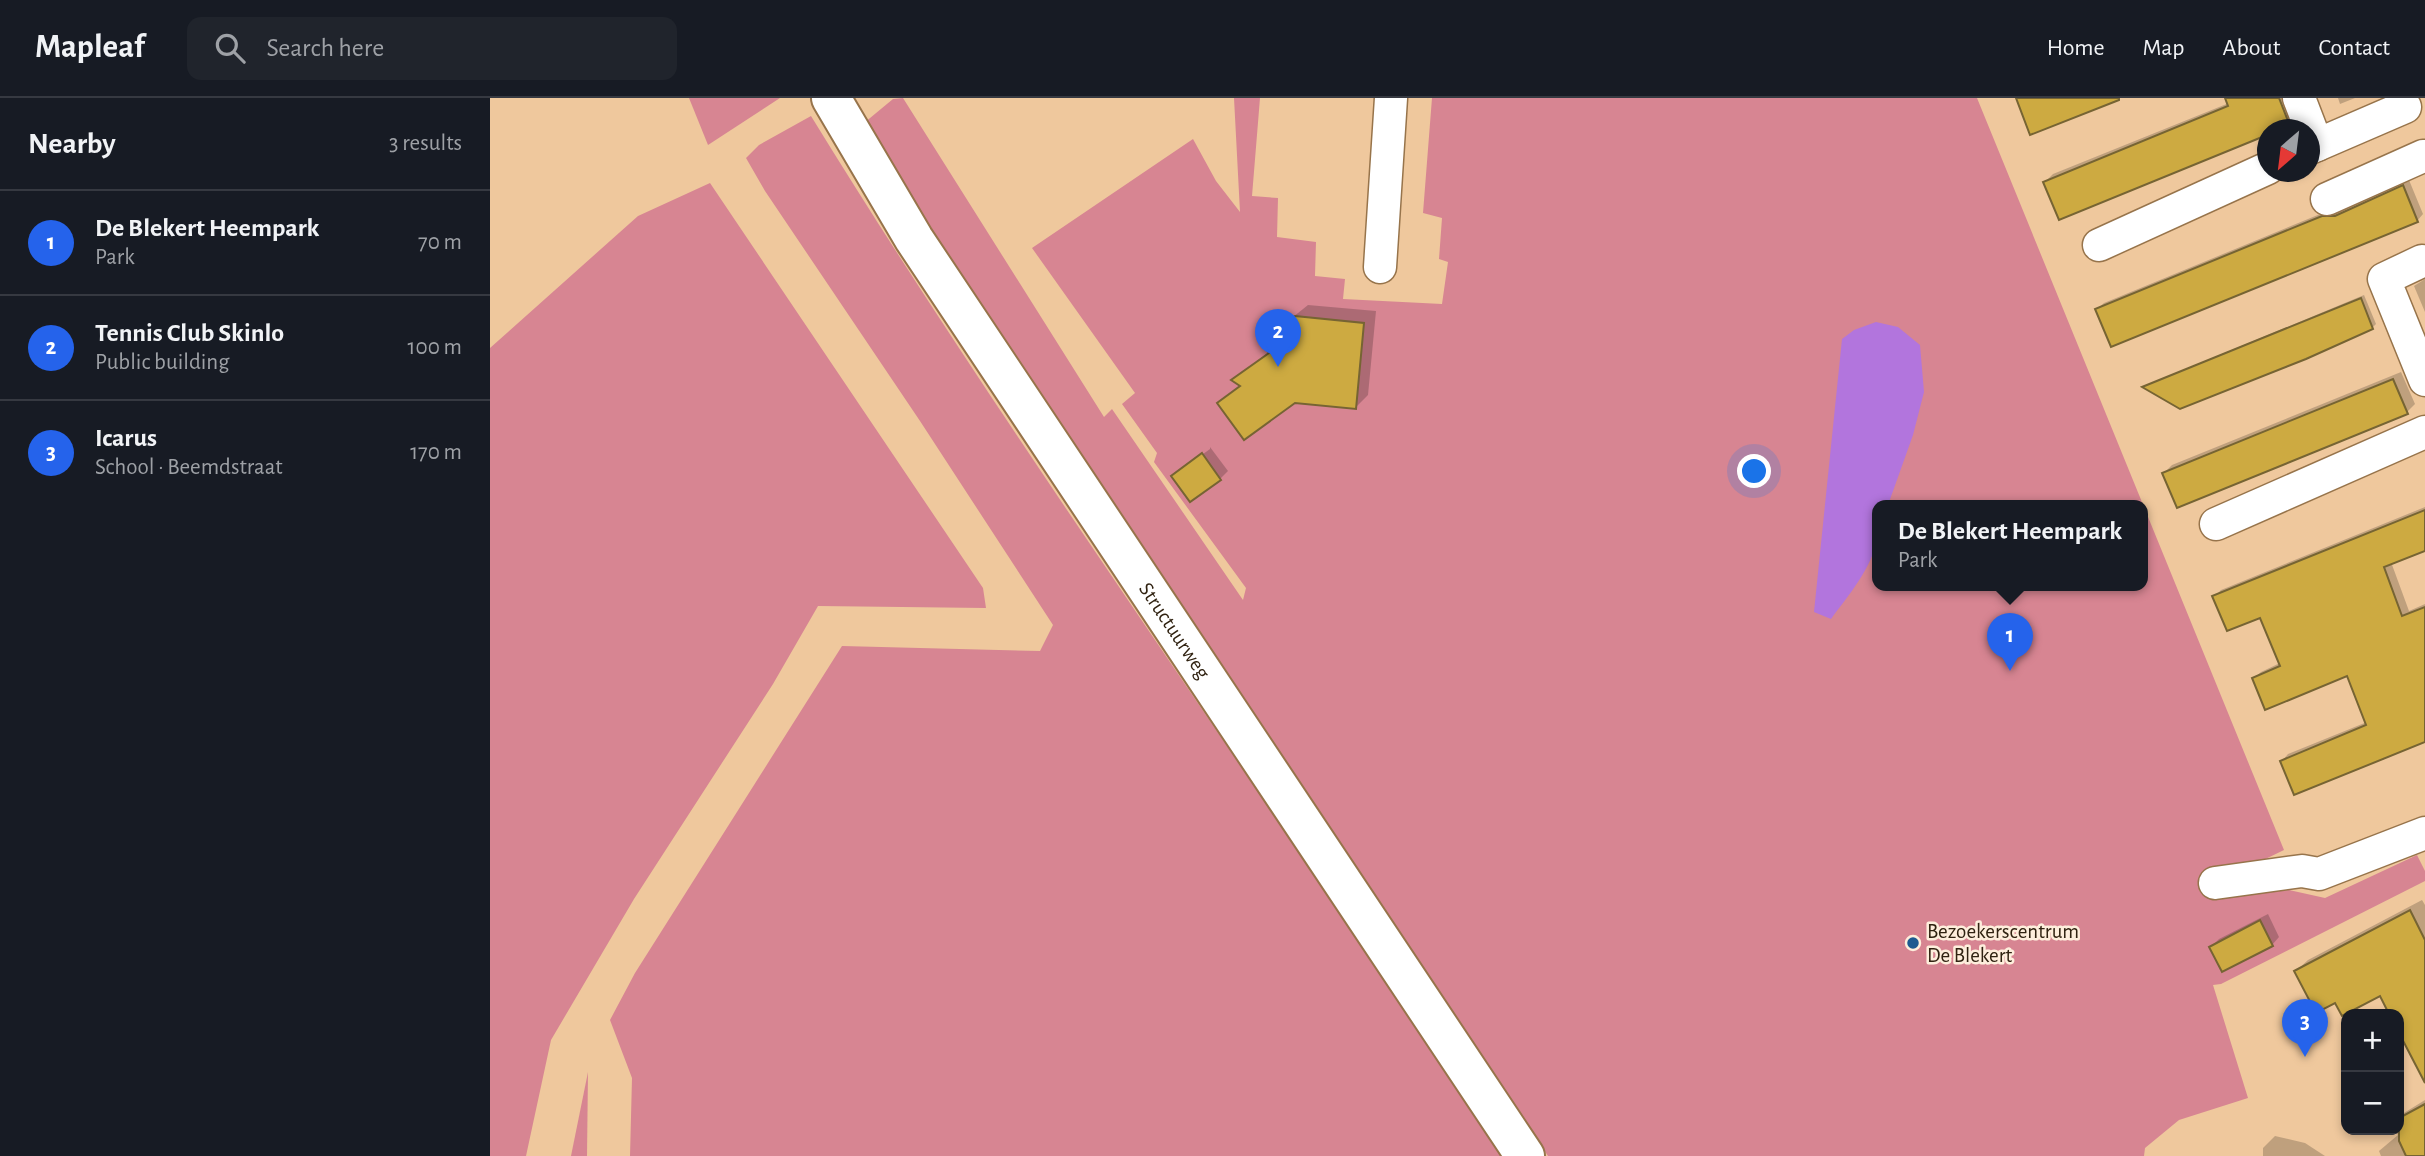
<!DOCTYPE html>
<html lang="en">
<head>
<meta charset="utf-8">
<style>
  :root { --surface:#171b24; --page:#20242c; --text:#f1f3f6; --muted:#9ea1a6; --line:#363941; --accent:#2563eb }
  body { margin:0; font-family:"Alegreya Sans",sans-serif; background:var(--page); color:var(--text) }
  .controls { position:absolute; right:21px; bottom:21px; display:grid; overflow:hidden; border-radius:14px; box-shadow:0 4px 10px #0003 }
  .controls button { width:63px; height:63px; display:grid; place-items:center; padding:0; border:0; border-bottom:2px solid var(--line); background:var(--surface); color:var(--text); font:35px sans-serif }
  .compass { position:absolute; left:1767px; top:21px; width:63px; height:63px; border-radius:50%; background:var(--surface); box-shadow:0 4px 10px #0003; rotate:208deg }
  .you { position:absolute; left:1265px; top:374px; width:24px; height:24px; margin:-18px; border:5px solid #fff; border-radius:50%; background:#1a73e8; box-shadow:0 0 0 10px #1a73e833 }
  .badge { display:grid; place-items:center; width:46px; height:46px; border-radius:50%; background:var(--accent); color:#fff; font-size:23px; font-weight:700 }
  .pin { position:absolute; translate:-50% -58px; filter:drop-shadow(0 2px 4px #0008) }
  .pin::after { content:''; position:absolute; top:37px; width:24px; height:21px; background:inherit; clip-path:polygon(0 0,100% 0,50% 100%) }
  .popup { position:absolute; left:1382px; top:402px; width:276px; height:91px; box-sizing:border-box; display:grid; place-content:center; border-radius:14px; background:var(--surface); filter:drop-shadow(0 2px 5px #0005); font-size:23px; white-space:nowrap; color:var(--muted) }
  .popup b { font-size:26px; color:var(--text) }
  .popup::after { content:''; position:absolute; left:50%; top:100%; margin-left:-14px; border:14px solid transparent; border-top-color:var(--surface) }
  .list { margin:0; padding:0; list-style:none }
  h2 { display:flex; justify-content:space-between; align-items:center; height:91px; margin:0; padding:0 28px; font-size:30px }
  h2 small { font-size:23px; font-weight:400; color:var(--muted) }
  .list li { display:grid; grid-template-columns:46px 1fr auto; gap:21px; align-items:center; box-sizing:border-box; height:105px; padding:0 28px; border-top:2px solid var(--line) }
  .list b { display:block; font-size:26px; white-space:nowrap }
  .list p { margin:0; font-size:23px; white-space:nowrap; color:var(--muted) }
  .list em { font-size:23px; font-style:normal; color:var(--muted) }
  .icon { flex:none; width:38px; height:38px; fill:none; stroke:currentColor; stroke-width:2; stroke-linecap:round; stroke-linejoin:round }
  .map { position:relative; flex:none; width:1935px; height:1058px; overflow:hidden }
  header { display:flex; align-items:center; gap:42px; box-sizing:border-box; height:98px; padding:0 35px; background:var(--surface); border-bottom:2px solid var(--line) }
  header strong { font-size:33px }
  nav { display:flex; gap:38px; margin-inline-start:auto; font-size:24px }
  .search { width:490px; height:63px; background:var(--page); display:flex; align-items:center; gap:18px; box-sizing:border-box; padding:0 24px; border-radius:14px; color:var(--muted); font-size:26px }
  main { display:flex }
  aside { flex:1; background:var(--surface) }
  .map>svg:first-child { display:block }
  .green { fill:#d78592; fill-rule:evenodd }
  .water { fill:#b275dd }
  .shadow { fill:#0003 }
  .building { fill:#cdaa41; stroke:#766433; stroke-width:2 }
  .lines { fill:none; stroke-linecap:round; stroke-linejoin:round }
  .minor-casing { stroke:#97744b; stroke-width:35 }
  .major-casing { stroke:#97744b; stroke-width:42 }
  .minor { stroke:#fff; stroke-width:32 }
  .major { stroke:#fff; stroke-width:38 }
  .poi-dot { fill:#1d5990; stroke:#feeedc; stroke-width:2.5 }
  .labels { text-anchor:middle; dominant-baseline:central; stroke-width:5; stroke-linejoin:round; paint-order:stroke }
  .street-label { font-size:21px; fill:#302211; stroke:#feeedc }
  .poi-label { font-size:21px; fill:#302211; stroke:#feeedc; text-anchor:start }
</style>
</head>
<body>
<header>
<strong>Mapleaf</strong>
<div class="search"><svg class="icon" aria-label="search" viewBox="0 0 24 24"><circle cx="10" cy="10" r="6"/><path d="M15 15l6 6"/></svg>Search here</div>
<nav><a>Home</a><a>Map</a><a>About</a><a>Contact</a></nav>
</header>
<main>
<aside>
<h2>Nearby<small>3 results</small></h2>
<ul class="list">
<li><span class="badge">1</span><div><b>De Blekert Heempark</b><p>Park</p></div><em>70 m</em></li>
<li><span class="badge">2</span><div><b>Tennis Club Skinlo</b><p>Public building</p></div><em>100 m</em></li>
<li><span class="badge">3</span><div><b>Icarus</b><p>School · Beemdstraat</p></div><em>170 m</em></li>
</ul>
</aside>
<div class="map">
<svg width="1935" height="1058" viewBox="0 0 1935 1058">
  <rect width="100%" height="100%" fill="#efc89d"/>
  <g class="green">
    <path d="M199,0h91l-72,47z"/>
    <path d="M413,0l201,319 8,-8 131,191 3,-12 -92,-126 3,-9 -35,-49 13,-11 -103,-145 161,-109 23,42 24,31 -6,-114h26l-8,98 26,2 -1,39 39,5 -1,34 30,3 -2,20 99,5 6,-42 -9,-3 3,-41 -19,-5 9,-115h545l307,752 -68,33 22,13 51,-6 36,8 92,-43 8,16v10l-204,103 -8,1 35,113 -69,22 -34,28 -1,8h-596l-330,-497 -287,-426 -67,-110 29,-24zM1387,407h266v80h-266z"/>
    <path d="M321,18c126,205 262,403 397,602 99,145 195,292 294,438h-872l2,-78 -22,-58 25,-47 207,-327 198,5 13,-26 -133,-204 -155,-230 -19,-33 13,-13z"/>
    <path d="M220,85l273,405 3,20 -168,-2 -45,78 -139,215 -83,141 -25,116h-36v-808l148,-132z"/>
    <path d="M98,974l-1,84h-16z"/>
  </g>
  <path class="water" d="M1386,224l22,5 22,18 4,47 -11,43 -25,70h-11c0,10 1,22 0,33 -4,29 -29,58 -46,81l-17,-7 28,-273 12,-9z"/>
  <g class="shadow">
    <path d="M1737,0h63l7,19 -8,7 -21,6v3l-208,85 -15,-36 8,-8 176,-71z"/>
    <path d="M1848,0h17l-15,6z"/>
    <path d="M1919,82l14,34 -6,7 -320,88 7,-6 226,-93h13z"/>
    <path d="M1935,181v33l-11,-26z"/>
    <path d="M1874,197l12,29 -4,4 -227,58z"/>
    <path d="M818,207l68,6 -8,84 -12,12 -62,-6 -75,3 22,-20 -8,-4 37,-29 -7,-10z"/>
    <path d="M1911,274l14,32 -8,8 -243,61 8,-8z"/>
    <path d="M720,349l18,24 -8,8 -47,-3 37,-27z"/>
    <path d="M1935,409v41l-34,14 18,49 16,-7v136l-143,21 6,-7 79,-32 -19,-48 -94,4 7,-6 19,-9 -19,-48 -47,-18 7,-7z"/>
    <path d="M1932,802l3,5v174l-26,-50v-15h-8l-11,-20 -44,7 -40,-30 12,-11z"/>
    <path d="M1778,816l11,23 -7,8 -61,2 8,-8z"/>
    <path d="M1935,1002v56h-44l-2,-5 19,-16 -3,-5h4v-14z"/>
    <path d="M1785,1038l30,7 20,13h-62v-8z"/>
  </g>
  <g class="building">
    <path d="M1526,0h103v2l-89,35z"/>
    <path d="M1735,0h54l11,28 -8,4h-15v5l-208,85 -16,-38 185,-76z"/>
    <path d="M1913,87l15,37 -307,125 -16,-38 227,-93h13z"/>
    <path d="M1871,200l12,31 -67,30 -126,50 -38,-22z"/>
    <path d="M805,218l69,7 -8,86 -61,-6 -51,37 -27,-37 23,-17 -9,-6 38,-27 -8,-12z"/>
    <path d="M1903,281l15,35 -231,94 -15,-35z"/>
    <path d="M712,355l19,27 -31,22 -19,-26z"/>
    <path d="M1935,412v41l-41,16 18,49 23,-9v135l-131,53 -14,-34 86,-36 -19,-49 -82,34 -13,-32 28,-12 -20,-48 -33,13 -15,-35z"/>
    <path d="M1920,812l15,30v143l-26,-50v-19h-10l-9,-18 -38,20 -7,-13 -19,10 -22,-42z"/>
    <path d="M1770,822l13,26 -51,26 -13,-25z"/>
    <path d="M1935,1006v52h-19l-7,-15v-23z"/>
  </g>
  <g class="lines">
    <defs>
      <g id="minor">
        <path d="M1809,0l18,47"/>
        <path d="M1820,50l95,-41"/>
        <path d="M1837,101l96,-43"/>
        <path d="M1609,147l169,-77"/>
        <path d="M1932,163l-38,18 41,101"/>
        <path d="M890,169l11,-169"/>
        <path d="M1726,426l209,-92"/>
        <path d="M1725,785l87,-12 17,3 106,-41"/>
      </g>
      <g id="major">
        <path id="s1" d="M341,0l83,141 611,917"/>
      </g>
    </defs>
    <use href="#minor" class="minor-casing"/>
    <use href="#major" class="major-casing"/>
    <use href="#minor" class="minor"/>
    <use href="#major" class="major"/>
  </g>
  <circle class="poi-dot" cx="1423" cy="845" r="7"/>
  <g class="labels">
    <g class="street-label">
      <text stroke="none"><textPath href="#s1" startOffset="634">Structuurweg</textPath></text>
    </g>
    <g class="poi-label">
      <text x="1437" y="833">Bezoekerscentrum<tspan x="1437" dy="24">De Blekert</tspan></text>
    </g>
  </g>
</svg>
<div class="controls">
<button>+</button>
<button>−</button>
</div>
<svg class="compass" viewBox="-18 -18 36 36"><path d="M0-13l5 13h-10z" fill="#e53935"/><path d="M0 13l5-13h-10z" fill="#9ea1a6"/></svg>
<div class="you"></div>
<div class="pin badge" style="left:1520px;top:573px">1</div>
<div class="popup"><b>De Blekert Heempark</b>Park</div>
<div class="pin badge" style="left:788px;top:269px">2</div>
<div class="pin badge" style="left:1815px;top:959px">3</div>
</div>
</main>
</body>
</html>
